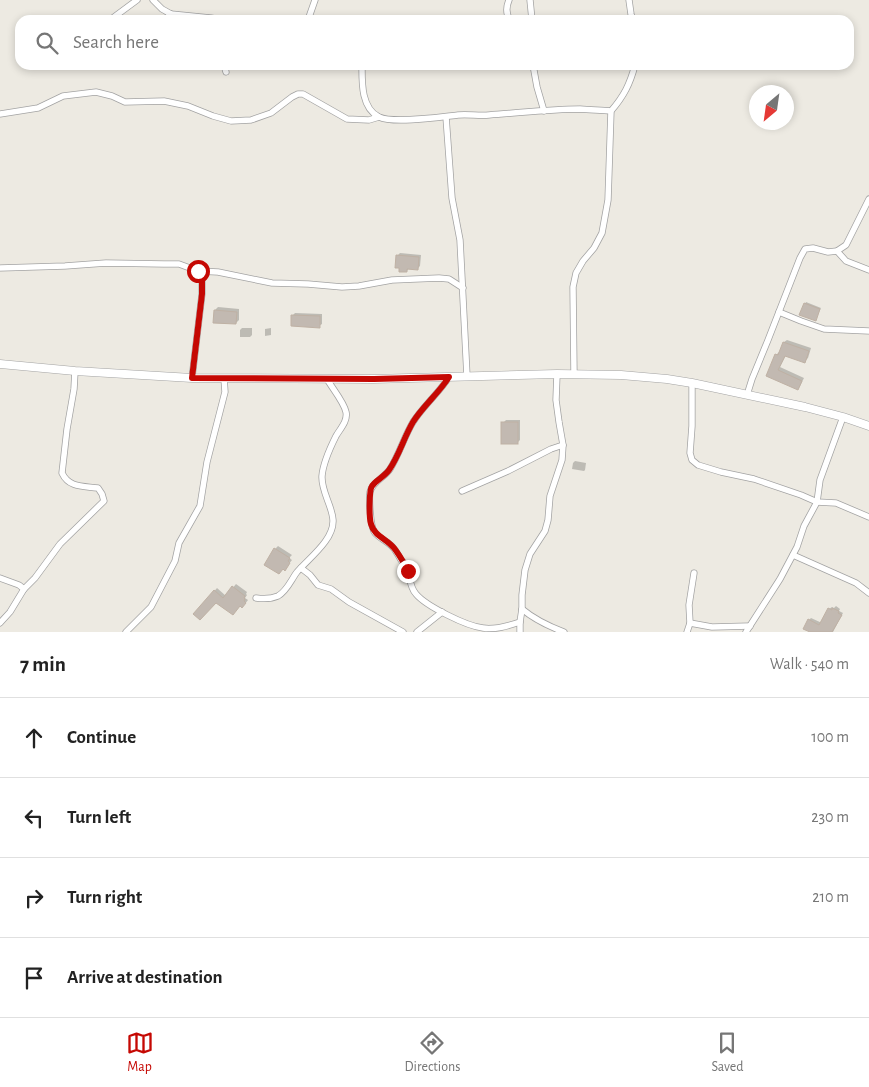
<!DOCTYPE html>
<html lang="en">
<head>
<meta charset="utf-8">
<style>
  :root { --surface:#fff; --page:#f6f6f6; --text:#222; --muted:#767676; --line:#e0e0e0; --accent:#c50803 }
  body { margin:0; font-family:"Alegreya Sans",sans-serif; background:var(--page); color:var(--text) }
  .compass { position:absolute; left:749px; top:85px; width:45px; height:45px; border-radius:50%; background:var(--surface); box-shadow:0 2px 8px #0003; rotate:209deg }
  .stop { position:absolute; width:15px; height:15px; margin:-11px; border:4px solid #c50803; border-radius:50%; background:#fff }
  .stop.end { background:#c50803; border-color:#fff; box-shadow:0 1px 5px #0008 }
  .list { margin:0; padding:0; list-style:none }
  h2 { display:flex; justify-content:space-between; align-items:center; height:65px; margin:0; padding:0 20px; font-size:21px }
  h2 small { font-size:16px; font-weight:400; color:var(--muted) }
  .list li { display:grid; grid-template-columns:32px 1fr auto; gap:15px; align-items:center; box-sizing:border-box; height:80px; padding:0 20px; border-top:1px solid var(--line) }
  .list b { display:block; font-size:19px; white-space:nowrap }
  .list em { font-size:16px; font-style:normal; color:var(--muted) }
  .icon { flex:none; width:28px; height:28px; fill:none; stroke:currentColor; stroke-width:2; stroke-linecap:round; stroke-linejoin:round }
  .map { position:relative; flex:none; width:869px; height:632px; overflow:hidden }
  .search { position:absolute; background:var(--surface); box-shadow:0 2px 8px #0003; left:15px; right:15px; top:15px; height:55px; display:flex; align-items:center; gap:12px; box-sizing:border-box; padding:0 18px; border-radius:15px; color:var(--muted); font-size:19px }
  .sheet { height:385px; background:var(--surface) }
  nav { display:flex; justify-content:space-around; align-items:center; box-sizing:border-box; height:70px; border-top:1px solid var(--line); background:var(--surface); font-size:14px; color:var(--muted) }
  nav a { display:grid; justify-items:center; gap:2px }
  nav .on { color:var(--accent) }
  .map>svg:first-child { display:block }
  .shadow { fill:#0003 }
  .building { fill:#c2b9b1; stroke:#bfb1a4 }
  .lines { fill:none; stroke-linecap:round; stroke-linejoin:round }
  .minor-casing { stroke:#a3a3a3; stroke-width:7 }
  .tertiary-casing { stroke:#a3a3a3; stroke-width:9 }
  .minor { stroke:#fff; stroke-width:5.5 }
  .tertiary { stroke:#fff; stroke-width:8 }
  .route { stroke:#c50803; stroke-width:6 }
</style>
</head>
<body>
<div class="map">
<svg width="869" height="632" viewBox="0 0 869 632">
  <rect width="100%" height="100%" fill="#edeae2"/>
  <g class="shadow">
    <path d="M400,253l21,2 -1,11 -3,3 -8,-1 -2,3 -7,-4 -3,-11z"/>
    <path d="M806,302l15,6 -6,12 -10,-16z"/>
    <path d="M218,307l21,2v11l-3,3 -21,-13z"/>
    <path d="M295,313l27,1v10l-3,2 -27,-10z"/>
    <path d="M242,328h10v7l-2,2h-10v-7z"/>
    <path d="M271,328v7l-6,1v-7z"/>
    <path d="M787,340l24,8 -3,10 -3,3 -19,-6 -6,12 24,11 -4,8 -3,2 -30,-13 9,-20 3,-3 1,1 4,-11z"/>
    <path d="M506,420h14v20l-3,3 -14,-20z"/>
    <path d="M575,461l11,2 -1,7 -1,1 -12,-2 1,-6z"/>
    <path d="M278,546l14,9 -3,3 3,2 -7,9 -10,-20z"/>
    <path d="M236,584l11,8 -1,2 1,1 -2,3 3,2 -3,4 -5,1 -24,-4 -21,13 22,-26 9,8z"/>
    <path d="M836,606l4,3 -1,2 4,2 -10,19h-21l-3,-12 2,-2 11,5 7,-14 3,-2 2,1z"/>
  </g>
  <g class="building">
    <path d="M396,255l23,2 -1,13 -11,-1v3h-8v-4h-4z"/>
    <path d="M804,303l16,6 -4,12 -17,-6z"/>
    <path d="M214,310l23,2 -1,12 -23,-1z"/>
    <path d="M291,315l29,1v12l-29,-2z"/>
    <path d="M783,342l26,9 -4,12 -20,-7 -7,14 24,11 -4,9 -32,-14 9,-22 3,1z"/>
    <rect x="501" y="422" width="17" height="22"/>
    <path d="M274,548l16,10 -2,3 2,2 -5,8 -2,-2 -4,5 -15,-9z"/>
    <path d="M232,586l13,10 -1,2 1,1 -1,2 2,2 -4,5 -2,-2 -7,9 -17,-12 -16,17 -7,-6 21,-24 9,8z"/>
    <path d="M828,608l4,2v-2l7,3 -1,2 4,2 -10,17h-22l-7,-3 5,-10 11,6z"/>
  </g>
  <g class="lines">
    <defs>
      <g id="minor">
        <path d="M153,0l9,9 9,5 40,4 10,2"/>
        <path d="M509,0c-3,7 -3,14 1,20"/>
        <path d="M530,0l2,20"/>
        <path d="M629,0l2,14 2,6"/>
        <path d="M110,20l27,-20"/>
        <path d="M164,20l7,-6"/>
        <path d="M308,20l7,-20"/>
        <path d="M224,65l2,7"/>
        <path d="M362,65c0,17 -1,43 17,52 15,7 61,0 79,-2 10,-1 21,1 31,0 30,-2 61,-6 91,-6 11,1 21,1 31,2"/>
        <path d="M533,65l4,22 7,24"/>
        <path d="M0,114l38,-6 25,-12 33,-4 16,4 13,6 39,-1 24,5 25,10 18,5 20,-1 20,-7 21,-16 6,-3h5l44,25 22,1 10,-3"/>
        <path d="M446,117l6,81 8,42 7,136"/>
        <path d="M837,251l9,10 23,9"/>
        <path d="M0,268l65,-2 41,-3 58,1h15l19,7 20,1 54,11 36,1 34,3 17,-1 33,-6 47,-2 10,1 14,9"/>
        <path d="M779,312l22,9 23,8 45,2"/>
        <path d="M574,374l-1,-87 3,-14 7,-12 11,-13 8,-15 6,-33 3,-89c13,-15 19,-27 24,-46"/>
        <path d="M449,377c-10,16 -25,28 -36,45 -9,15 -14,33 -23,47 -6,9 -18,13 -20,23 -1,7 0,35 5,41 5,6 15,9 20,17 2,3 4,6 6,10 1,2 4,3 5,5 5,9 2,20 10,29 10,12 50,32 67,34 12,2 25,-2 37,-6"/>
        <path d="M192,378l10,-84v-13l-4,-10"/>
        <path d="M692,383v43l-2,27 2,7 6,5 23,7 33,7 47,16 16,7 19,1 33,14"/>
        <path d="M747,395l5,-16 16,-39 32,-82 5,-9 8,-1 15,4 9,-1 9,-6 23,-46"/>
        <path d="M462,491l46,-20 43,-22 12,-4"/>
        <path d="M793,555l63,28 13,10"/>
        <path d="M301,568l9,7 8,10 13,4 18,13 54,30"/>
        <path d="M0,578l19,7 5,4"/>
        <path d="M256,598c7,1 15,1 22,-2 9,-5 13,-16 19,-24 12,-14 37,-32 36,-52 -1,-15 -12,-29 -11,-44 1,-12 9,-30 14,-40 4,-7 12,-15 10,-24 -2,-10 -14,-24 -19,-33"/>
        <path d="M522,609c13,11 26,17 42,23"/>
        <path d="M0,623l10,-11 14,-23 11,-11 25,-34 44,-43 -2,-7 -4,-6c-15,-2 -29,0 -36,-15l5,-44 7,-40 1,-18"/>
        <path d="M690,623l-1,-18 5,-32"/>
        <path d="M126,632l25,-25 24,-46 4,-18 21,-37 7,-44 18,-70 -1,-14"/>
        <path d="M417,632l25,-20"/>
        <path d="M520,632v-10l2,-13v-14l3,-25 5,-16 15,-23 3,-11 2,-24 12,-36 1,-15 -4,-23 -3,-22 1,-26"/>
        <path d="M687,632l3,-9 22,4 38,-1"/>
        <path d="M746,632l34,-53 17,-32 7,-21 13,-24 3,-22 23,-63"/>
      </g>
      <path id="tertiary" d="M0,364l75,7 117,7 181,1 184,-5 64,1 46,4 25,4 113,24 38,10 26,9"/>
    </defs>
    <use href="#minor" class="minor-casing"/>
    <use href="#tertiary" class="tertiary-casing"/>
    <use href="#minor" class="minor"/>
    <use href="#tertiary" class="tertiary"/>
  </g>
  <g class="lines">
    <path class="route" d="M198,271l4,10v13l-10,84 182,1 75,-2c-10,16 -26,29 -36,45 -9,15 -14,34 -24,48 -5,7 -13,10 -17,16 -3,4 -3,32 -1,38 3,12 16,15 23,24 4,5 12,18 14,23"/>
  </g>
</svg>
<svg class="compass" viewBox="-18 -18 36 36"><path d="M0-13l5 13h-10z" fill="#e53935"/><path d="M0 13l5-13h-10z" fill="#767676"/></svg>
<div class="stop" style="left:198px;top:271px"></div>
<div class="stop end" style="left:408px;top:571px"></div>
<div class="search"><svg class="icon" aria-label="search" viewBox="0 0 24 24"><circle cx="10" cy="10" r="6"/><path d="M15 15l6 6"/></svg>Search here</div>
</div>
<section class="sheet">
<h2>7 min<small>Walk · 540 m</small></h2>
<ul class="list">
<li><svg class="icon" aria-label="ahead" viewBox="0 0 24 24"><path d="M12 20V5M6 11l6-6 6 6"/></svg><div><b>Continue</b></div><em>100 m</em></li>
<li><svg class="icon" aria-label="left" viewBox="0 0 24 24"><path d="M17 20v-9H6M10 6l-5 5 5 5"/></svg><div><b>Turn left</b></div><em>230 m</em></li>
<li><svg class="icon" aria-label="right" viewBox="0 0 24 24"><path d="M7 20v-9h11M14 6l5 5-5 5"/></svg><div><b>Turn right</b></div><em>210 m</em></li>
<li><svg class="icon" aria-label="arrive" viewBox="0 0 24 24"><path d="M6 21V4h12l-3 4 3 4H6"/></svg><div><b>Arrive at destination</b></div></li>
</ul>
</section>
<nav>
<a class="on"><svg class="icon" aria-label="map" viewBox="0 0 24 24"><path d="M3 6l6-2 6 2 6-2v14l-6 2-6-2-6 2zM9 4v14M15 6v14"/></svg>Map</a>
<a><svg class="icon" aria-label="directions" viewBox="0 0 24 24"><path d="M12 3l9 9-9 9-9-9zM9 14v-3h6M13 9l2 2-2 2"/></svg>Directions</a>
<a><svg class="icon" aria-label="saved" viewBox="0 0 24 24"><path d="M7 4h10v16l-5-4-5 4z"/></svg>Saved</a>
</nav>
</body>
</html>
